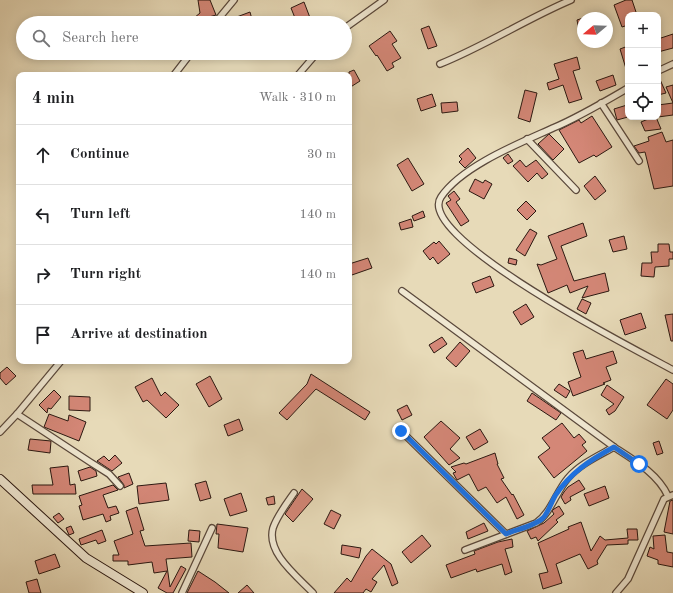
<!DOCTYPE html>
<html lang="en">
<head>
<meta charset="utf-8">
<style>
  :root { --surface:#fff; --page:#f6f6f6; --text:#202124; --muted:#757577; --line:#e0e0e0 }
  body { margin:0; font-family:"Old Standard TT",serif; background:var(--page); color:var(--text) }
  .controls { position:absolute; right:12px; top:12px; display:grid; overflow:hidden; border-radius:8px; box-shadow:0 2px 10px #0003 }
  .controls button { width:36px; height:36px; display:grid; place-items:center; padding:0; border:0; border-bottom:1px solid var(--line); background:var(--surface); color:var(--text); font:20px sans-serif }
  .compass { position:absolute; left:577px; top:12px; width:36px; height:36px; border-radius:50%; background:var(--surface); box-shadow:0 2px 10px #0003; rotate:251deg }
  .stop { position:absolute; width:12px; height:12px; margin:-9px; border:3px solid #1a73e8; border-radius:50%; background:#fff }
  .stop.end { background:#1a73e8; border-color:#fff; box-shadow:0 1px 4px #0008 }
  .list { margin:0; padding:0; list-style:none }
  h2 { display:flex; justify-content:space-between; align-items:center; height:52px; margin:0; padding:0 16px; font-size:17px }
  h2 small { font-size:13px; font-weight:400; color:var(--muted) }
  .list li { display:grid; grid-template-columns:26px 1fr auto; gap:12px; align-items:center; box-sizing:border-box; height:60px; padding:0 16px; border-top:1px solid var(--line) }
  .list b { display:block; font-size:15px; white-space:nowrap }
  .list em { font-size:13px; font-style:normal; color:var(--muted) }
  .icon { flex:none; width:22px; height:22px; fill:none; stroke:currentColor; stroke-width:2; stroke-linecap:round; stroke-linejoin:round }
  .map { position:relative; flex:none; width:673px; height:593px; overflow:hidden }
  .search { position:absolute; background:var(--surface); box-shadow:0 2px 10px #0003; left:16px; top:16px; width:336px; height:44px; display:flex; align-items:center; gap:10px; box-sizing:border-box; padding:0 14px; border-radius:22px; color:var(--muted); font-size:15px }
  .panel { position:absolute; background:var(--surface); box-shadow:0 2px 10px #0003; left:16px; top:72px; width:336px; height:292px; border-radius:8px }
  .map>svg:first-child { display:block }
  .building { fill:#d48777; stroke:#2b1811 }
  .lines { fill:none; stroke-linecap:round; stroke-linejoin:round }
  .street-casing { stroke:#5a483b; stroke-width:8 }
  .secondary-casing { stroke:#2b1811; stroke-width:10 }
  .street { stroke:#efe7d1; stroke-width:5.5 }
  .secondary { stroke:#efe7d1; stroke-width:8 }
  .route { stroke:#1a73e8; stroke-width:5 }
</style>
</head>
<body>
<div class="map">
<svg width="673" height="593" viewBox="0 0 673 593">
  <rect width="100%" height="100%" fill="#e7dab8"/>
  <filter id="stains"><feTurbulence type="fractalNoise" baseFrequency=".005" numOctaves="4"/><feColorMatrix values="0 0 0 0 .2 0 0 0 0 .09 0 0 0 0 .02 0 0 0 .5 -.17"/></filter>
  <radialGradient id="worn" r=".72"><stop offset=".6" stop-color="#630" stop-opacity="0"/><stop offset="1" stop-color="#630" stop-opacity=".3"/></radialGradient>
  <g class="building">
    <path d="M198,0h12l6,15 -28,8 12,-10z"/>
    <path d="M626,0h6l5,15h-9v10l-6,2 -8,-22z"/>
    <path d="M304,2l8,21h-15l-6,-15z"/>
    <path d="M250,12l3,11h-17l-2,-5z"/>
    <path d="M583,18v18h-3l-3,-16z"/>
    <path d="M429,26l8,20 -9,3 -7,-20z"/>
    <path d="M390,31l7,10 -5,3 9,14 -9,5 2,4 -7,4 -10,-16 -1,1 -7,-10z"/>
    <path d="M673,34v14l-15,4v-13z"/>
    <path d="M628,46v26h-1l-7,-23z"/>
    <path d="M577,57l3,12 -7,2 9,28 -13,4 -6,-18 -14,5 -2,-7 12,-4 -5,-15z"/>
    <path d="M354,70l6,11 -11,7v-16z"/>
    <path d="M613,75l3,10 -16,6 -4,-10z"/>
    <path d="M658,75l8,18 -8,2z"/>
    <path d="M673,85v30l-15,2v-12l15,-2 -7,-16z"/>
    <path d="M525,90l12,3 -7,29 -12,-4z"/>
    <path d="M432,94l4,12 -15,5 -4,-12z"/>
    <path d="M457,102l1,9 -16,2 -1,-10z"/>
    <path d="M627,105l1,12 -11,3 -3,-11z"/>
    <path d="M592,116l20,31 -16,10 -2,-2 -15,8 -20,-33 20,-10 2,3z"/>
    <path d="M653,117h3l5,12 -16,2 -4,-9z"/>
    <path d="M662,132l4,10 7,-2v46l-19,3 -9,-37 -6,1 -5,-7 15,-5 -1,-4z"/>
    <path d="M549,134l15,15 -11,11 -15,-16z"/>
    <path d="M468,148l8,10 -11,10 -6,-6 3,-3 -3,-3z"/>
    <path d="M508,154l5,7 -5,3 -5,-6z"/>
    <path d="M408,158l16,26 -12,7 -15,-26z"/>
    <path d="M520,160l6,7 10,-7 12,14 -6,5 -5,-6 -9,9 -15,-16z"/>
    <path d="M595,176l11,15 -11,9 -11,-14z"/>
    <path d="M475,179l8,4 2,-3 7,4 -8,15 -15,-8z"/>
    <path d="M454,191l6,8 -4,3 13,19 -8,5 -15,-23 5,-3 -3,-4z"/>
    <path d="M526,201l10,10 -9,9 -10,-10z"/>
    <path d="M423,211l2,6 -11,4 -2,-5z"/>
    <path d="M411,219l2,8 -12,3 -2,-7z"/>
    <path d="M583,223l4,13 -26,10 13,35 31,-8 4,18 -27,7 6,-12 -18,7 -3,-8 -19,8 -11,-29 4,1 16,-6 -9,-23z"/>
    <path d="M530,229l7,4 -12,23 -9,-6z"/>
    <path d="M624,236l3,13 -14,3 -4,-12z"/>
    <path d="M439,241l11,13 -12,10 -5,-7 -3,3 -7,-9 11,-9 2,2z"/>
    <path d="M658,244h11l1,8h3v7h-4v7l-14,1 -1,10 -13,-1 1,-13h10l-1,-11h7z"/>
    <path d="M368,258l4,10 -23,8v-12z"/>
    <path d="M509,258l8,2 -1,5 -8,-2z"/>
    <path d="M490,276l4,10 -18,7 -4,-10z"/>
    <path d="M582,299l9,4 -5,11 -9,-5z"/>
    <path d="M526,304l8,13 -13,8 -8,-13z"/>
    <path d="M641,313l5,15 -21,7 -5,-15z"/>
    <path d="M673,314v27h-2l-6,-26z"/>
    <path d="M442,337l5,7 -13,9 -5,-8z"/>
    <path d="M460,342l10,9 -14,16 -10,-9z"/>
    <path d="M583,350l3,9 27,-8 4,12 -11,4 5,13 -8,3 2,1 -32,12 -5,-14 13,-5 -8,-24z"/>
    <path d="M7,367l9,9 -10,9 -6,-7v-5z"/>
    <path d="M311,374l59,38 -5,8 -49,-31 -29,31 -8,-7 28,-29z"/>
    <path d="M210,376l12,23 -13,8 -13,-23z"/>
    <path d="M152,378l9,18 4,-4 14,13 -13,13 -19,-18 -4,2 -8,-15z"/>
    <path d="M666,379l7,5v26l-6,9 -20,-14z"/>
    <path d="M559,384l11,7 -4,7 -12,-8z"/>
    <path d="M607,385l17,12 -9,14 -6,4 -3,-5 8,-6 -13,-9z"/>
    <path d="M54,390l7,7 -10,12 -3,-1 -1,5 -8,-8z"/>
    <path d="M532,393l29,20 -5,7 -29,-19z"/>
    <path d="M69,396l21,1v14l-21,-1z"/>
    <path d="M407,405l5,10 -10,5 -5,-10z"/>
    <path d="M49,414l19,7 1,-6 17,7 -7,19 -35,-14z"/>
    <path d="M239,419l4,11 -15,6 -4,-11z"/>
    <path d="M441,421l19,17 -10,11 10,9 -11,7 -25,-28z"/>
    <path d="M562,423l12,15 5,-4 7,8 -4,3 5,6 -33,27 -16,-21 12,-9 -8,-10z"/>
    <path d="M480,429l8,13 -14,8 -8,-13z"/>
    <path d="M30,439l21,2 -1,12 -22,-3z"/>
    <path d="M659,441l4,12 -6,2 -4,-12z"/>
    <path d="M495,453l3,11h-1l7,14 -3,1 11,16 1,-1 11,21 -7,4 -11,-22 -9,6 -11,-16 -8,4 -9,-17 -12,6 -4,-7 3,-1 -5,-5 13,-4 2,1z"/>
    <path d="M115,455l7,8 -10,8 -15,-10 7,-5 5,5z"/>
    <path d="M68,466l2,19 5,-1 1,10h-43l-1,-9h21l-3,-17z"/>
    <path d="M90,467l6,4 1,5 -16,5 -3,-10z"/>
    <path d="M129,473l4,11 -9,4v-3l-6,-8z"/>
    <path d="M579,480l6,9 -15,8 1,3 -6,4 -4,-7 3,-5 4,-5z"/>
    <path d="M206,481l5,17 -11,3 -5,-17z"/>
    <path d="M166,483l3,17 -30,4 -2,-18z"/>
    <path d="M113,485l5,5 -15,5 5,13 8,-2 3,7 -9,3 1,4 -5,2 -3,-8 -20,6 -4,-14 3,-1 -3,-9z"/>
    <path d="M605,486l4,12 -20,8 -5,-12z"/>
    <path d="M302,489l11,10 -20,23 -8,-8z"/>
    <path d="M241,493l6,18 -17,5 -6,-17z"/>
    <path d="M274,496l1,8 -7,1 -2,-7z"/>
    <path d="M673,500v34l-9,-2 6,-31z"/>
    <path d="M559,506l5,8 -8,6 2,2 -20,19 -2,-4 -5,2 -4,-8 17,-8 10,-9 -2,-3 2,-2z"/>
    <path d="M137,507l7,23 -4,1 5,15 46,-3 1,14 -26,2 4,28 11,-21 5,3 -13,24h-6l-9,-5 9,-17 -13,2 -2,-11 -24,3v-4h-15v-6h6l-5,-14 19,-7 -7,-23z"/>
    <path d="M331,510l10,5 -7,14 -10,-5z"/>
    <path d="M59,513l5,6 -6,4 -5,-6z"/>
    <path d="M581,522l10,29 9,-15 5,4 23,-2 -1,-9h10l1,11h-10v4l-21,1 -10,16 1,3 -10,5 -8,-15 -24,10 6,19 -19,6 -4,-15 9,-2 -10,-29 31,-14 -1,-2z"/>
    <path d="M484,523l4,8 -20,8 -2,-7z"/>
    <path d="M217,524l31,4 -5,24 -25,-4 1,-14h-3z"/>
    <path d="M71,526l3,7 -5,2 -3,-7z"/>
    <path d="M102,530l4,11 -8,3 -2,-4 -15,5 -2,-6z"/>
    <path d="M189,530l11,1 -1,11 -11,-1z"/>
    <path d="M422,535l9,11 -20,17 -9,-11z"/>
    <path d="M665,535l2,17 6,1v14l-15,-3v-4l-11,-4 3,-9 4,2 -1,-13z"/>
    <path d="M512,539l1,8 -8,2 7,23 -7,3 -3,-11 -25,8 -1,-3 -25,9 -5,-13 29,-11 -1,-3 24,-9z"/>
    <path d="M342,545l19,3 -2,10 -18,-4z"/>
    <path d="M372,549l19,15 7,19 -6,3 -8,-21 -12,14 5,3 -6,10 -5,-3 -3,4h-29l13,-15 4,4 15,-26z"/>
    <path d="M55,554l5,13 -21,7 -4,-13z"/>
    <path d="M198,571l17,11 14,11h-42z"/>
    <path d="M37,579l4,14h-12l-3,-11z"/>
    <path d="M247,585l7,8h-16z"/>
  </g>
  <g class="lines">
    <defs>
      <g id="street">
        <path d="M215,23l19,-23"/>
        <path d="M345,28l39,-28"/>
        <path d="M440,64c45,-18 86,-45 131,-64"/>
        <path d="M658,71l15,-7"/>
        <path d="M174,75l17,-22"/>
        <path d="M298,75l19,-22"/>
        <path d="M628,88c-24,14 -49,29 -75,40 -33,15 -91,38 -112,69 -28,40 201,156 232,173"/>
        <path d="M601,103l38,58"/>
        <path d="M527,139l49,51"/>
        <path d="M402,291l212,156c20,13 44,27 54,49"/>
        <path d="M17,414l73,48 19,12 11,12"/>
        <path d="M401,431l105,103"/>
        <path d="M0,432l17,-18 44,-53"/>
        <path d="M294,493c-7,10 -17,23 -21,35 -7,25 25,49 40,65"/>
        <path d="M465,550l71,-27c15,-10 20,-31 32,-45 12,-14 30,-22 46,-31"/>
        <path d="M182,593l30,-65"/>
        <path d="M616,593l12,-14 36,-80 9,-4"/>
      </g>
      <path id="secondary" d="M0,479l86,79 57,35"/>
    </defs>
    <use href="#street" class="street-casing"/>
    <use href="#secondary" class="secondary-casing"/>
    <use href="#street" class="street"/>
    <use href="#secondary" class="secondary"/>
  </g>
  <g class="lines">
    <path class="route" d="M401,431l105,103c9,-4 31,-9 37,-16 5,-5 8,-15 12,-22 15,-23 35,-36 59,-49l25,17"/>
  </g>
  <rect width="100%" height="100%" filter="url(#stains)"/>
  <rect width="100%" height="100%" fill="url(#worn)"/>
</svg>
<div class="controls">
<button>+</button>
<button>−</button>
<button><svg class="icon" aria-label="locate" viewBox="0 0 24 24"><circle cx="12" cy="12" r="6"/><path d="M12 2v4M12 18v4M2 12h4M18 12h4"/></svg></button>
</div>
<svg class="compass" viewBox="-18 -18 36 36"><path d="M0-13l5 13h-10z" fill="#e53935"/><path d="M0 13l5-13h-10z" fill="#757577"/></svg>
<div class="stop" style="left:639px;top:464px"></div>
<div class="stop end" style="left:401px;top:431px"></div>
<div class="search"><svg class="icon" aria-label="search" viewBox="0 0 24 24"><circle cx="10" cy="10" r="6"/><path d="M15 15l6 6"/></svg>Search here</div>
<section class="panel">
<h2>4 min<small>Walk · 310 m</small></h2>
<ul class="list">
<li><svg class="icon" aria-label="ahead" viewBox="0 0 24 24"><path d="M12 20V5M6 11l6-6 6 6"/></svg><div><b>Continue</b></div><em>30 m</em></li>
<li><svg class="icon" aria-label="left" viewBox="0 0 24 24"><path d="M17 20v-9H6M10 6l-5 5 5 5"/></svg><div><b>Turn left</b></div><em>140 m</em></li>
<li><svg class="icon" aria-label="right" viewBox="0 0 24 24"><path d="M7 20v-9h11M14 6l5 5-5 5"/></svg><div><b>Turn right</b></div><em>140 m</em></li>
<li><svg class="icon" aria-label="arrive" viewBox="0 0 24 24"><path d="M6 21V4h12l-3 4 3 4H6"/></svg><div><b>Arrive at destination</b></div></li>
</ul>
</section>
</div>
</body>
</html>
